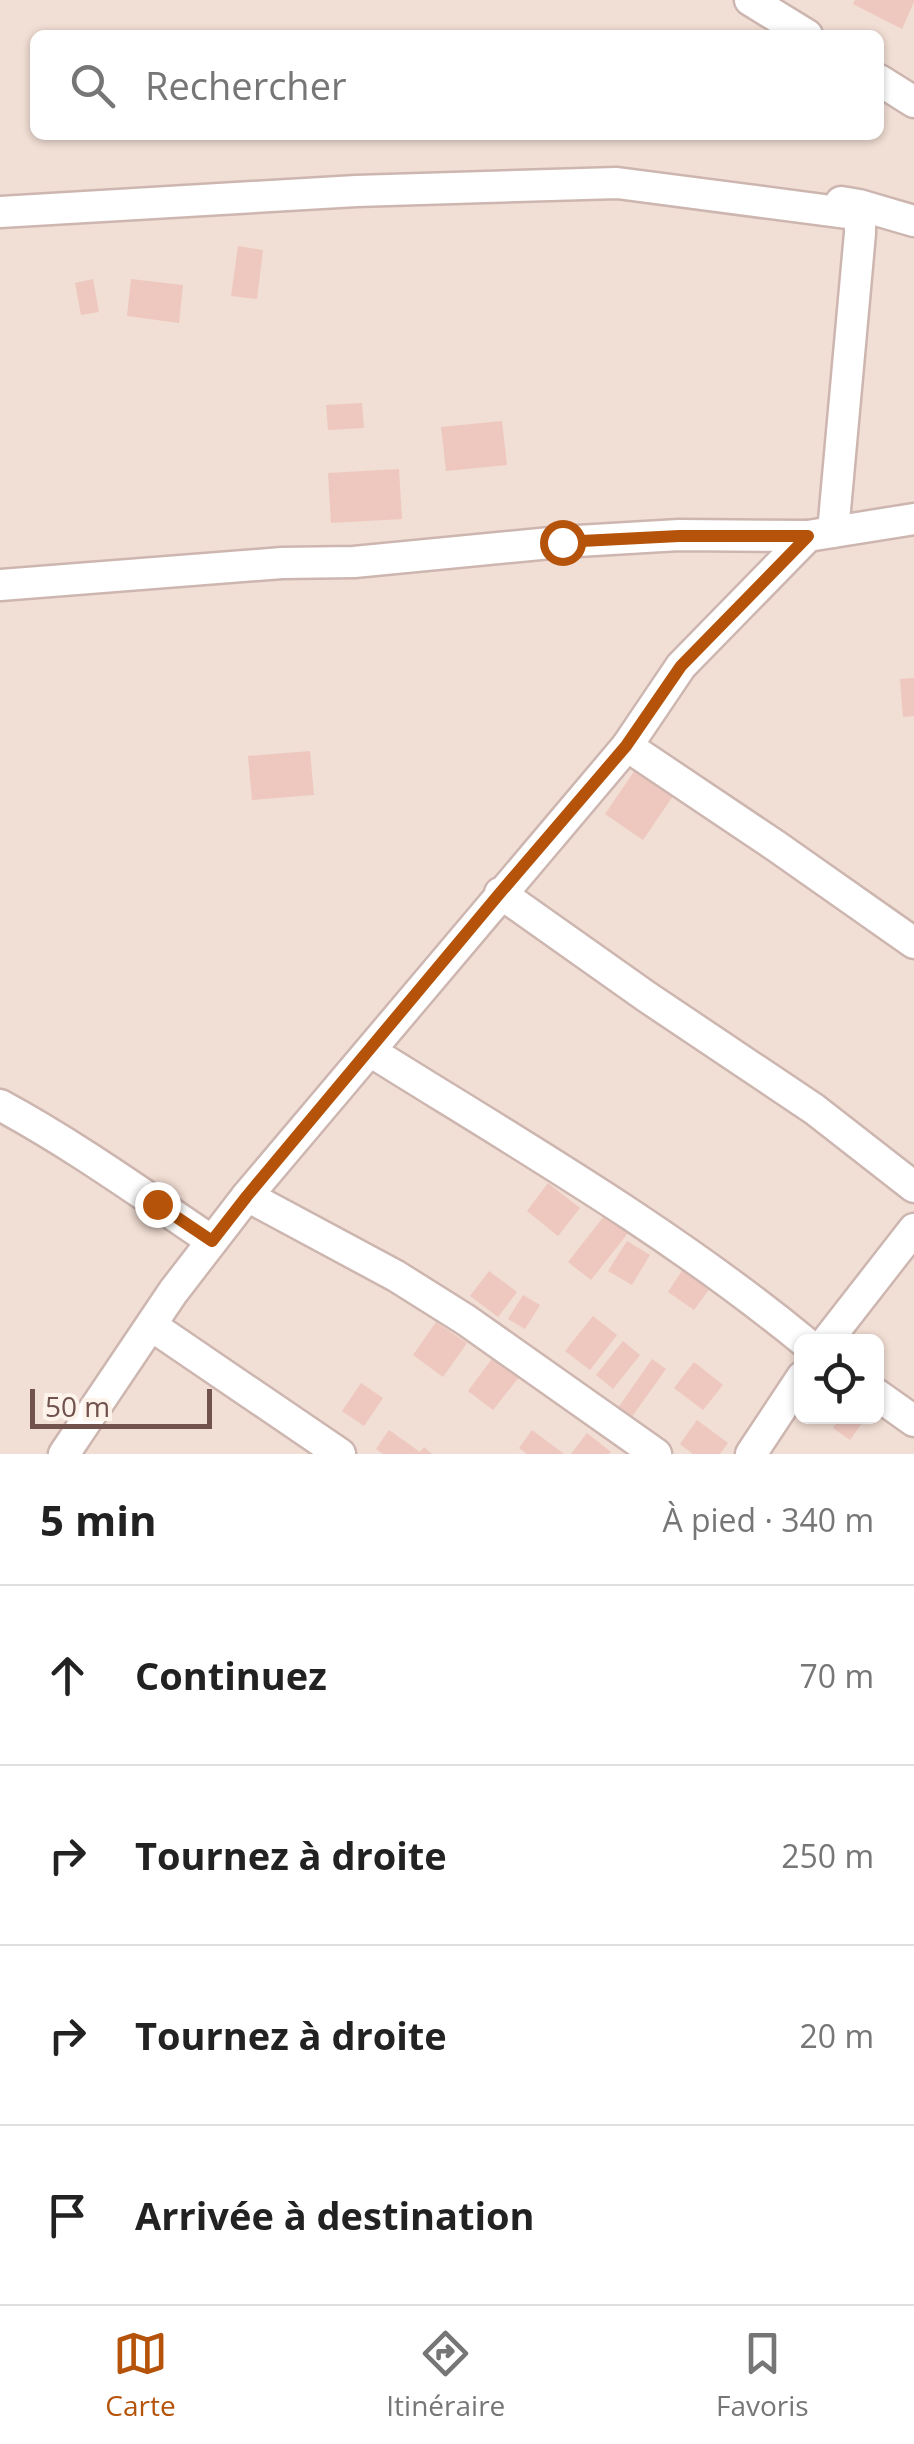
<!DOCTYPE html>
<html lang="fr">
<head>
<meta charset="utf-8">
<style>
  :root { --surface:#fff; --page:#f6f6f6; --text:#222; --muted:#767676; --line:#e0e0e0; --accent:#b45309 }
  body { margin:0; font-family:"Open Sans",sans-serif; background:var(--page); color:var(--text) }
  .controls { position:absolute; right:30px; bottom:30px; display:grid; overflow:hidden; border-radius:15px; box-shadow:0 2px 8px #0004 }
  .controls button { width:90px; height:90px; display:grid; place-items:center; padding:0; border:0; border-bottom:2px solid var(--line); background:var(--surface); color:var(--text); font:50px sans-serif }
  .scale { position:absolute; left:30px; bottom:25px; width:182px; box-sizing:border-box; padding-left:10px; border:5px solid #71524d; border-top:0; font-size:28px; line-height:35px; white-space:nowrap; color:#71524d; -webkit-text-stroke:8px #fdf3eb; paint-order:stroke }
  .stop { position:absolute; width:30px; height:30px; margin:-22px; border:8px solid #b45309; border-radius:50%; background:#fff }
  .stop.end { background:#b45309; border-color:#fff; box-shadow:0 2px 10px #0008 }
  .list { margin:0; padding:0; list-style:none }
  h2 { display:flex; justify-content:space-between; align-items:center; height:130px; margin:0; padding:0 40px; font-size:42px }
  h2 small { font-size:32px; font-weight:400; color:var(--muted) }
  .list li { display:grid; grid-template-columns:65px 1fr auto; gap:30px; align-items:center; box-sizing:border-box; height:180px; padding:0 40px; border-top:2px solid var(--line) }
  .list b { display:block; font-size:38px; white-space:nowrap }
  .list em { font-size:32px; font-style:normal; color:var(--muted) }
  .icon { flex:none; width:55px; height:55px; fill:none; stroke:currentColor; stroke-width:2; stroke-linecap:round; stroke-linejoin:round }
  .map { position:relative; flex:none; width:914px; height:1454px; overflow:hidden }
  .search { position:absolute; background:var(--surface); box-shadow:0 2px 8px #0004; left:30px; right:30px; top:30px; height:110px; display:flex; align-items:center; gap:25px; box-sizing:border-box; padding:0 35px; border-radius:15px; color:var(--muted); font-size:38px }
  .sheet { height:850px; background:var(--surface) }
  nav { display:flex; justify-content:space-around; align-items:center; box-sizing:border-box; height:140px; border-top:2px solid var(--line); background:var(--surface); font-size:28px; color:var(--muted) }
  nav a { display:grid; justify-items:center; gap:5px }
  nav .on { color:var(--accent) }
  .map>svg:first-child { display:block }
  .residential { fill:#f1ded4; fill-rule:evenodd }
  .building { fill:#eec8bf }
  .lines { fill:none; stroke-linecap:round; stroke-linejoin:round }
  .street-casing { stroke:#cdb6b0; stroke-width:35 }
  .street { stroke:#fff; stroke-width:30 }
  .route { stroke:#b45309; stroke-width:12 }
</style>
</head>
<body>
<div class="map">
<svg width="914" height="1454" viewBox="0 0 914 1454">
  <rect width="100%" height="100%" fill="#faeee5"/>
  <path class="residential" d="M0,0h914v1454h-914zM35,35h844v100h-844zM802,1342h74v74h-74z"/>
  <g class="building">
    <path d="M855,0h59v2l-12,27 -49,-25z"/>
    <path d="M238,246l25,4 -6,49 -26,-3z"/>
    <path d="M93,279l6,33 -18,3 -6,-32z"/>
    <path d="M131,279l52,6 -4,38 -52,-7z"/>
    <path d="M362,403l2,25 -36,2 -2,-25z"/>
    <path d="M502,421l5,44 -61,6 -5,-44z"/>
    <path d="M399,469l3,50 -71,4 -3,-50z"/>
    <path d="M914,678v38l-11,1 -3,-38z"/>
    <path d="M310,751l4,44 -62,5 -4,-44z"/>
    <path d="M635,770l38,26 -30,44 -38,-26z"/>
    <path d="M548,1183l32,25 -22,28 -31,-25z"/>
    <path d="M605,1215l23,18 -37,47 -23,-18z"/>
    <path d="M627,1241l23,14 -18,30 -24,-14z"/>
    <path d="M683,1269l27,19 -16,22 -26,-18z"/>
    <path d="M489,1271l28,21 -19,25 -28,-21z"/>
    <path d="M523,1295l17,10 -15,24 -17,-10z"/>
    <path d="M593,1316l24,19 -27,35 -25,-19z"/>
    <path d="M436,1322l31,21 -24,34 -30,-22z"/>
    <path d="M623,1341l17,14 -27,34 -17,-14z"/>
    <path d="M494,1356l26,20 -27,34 -25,-19z"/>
    <path d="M652,1359l14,10 -35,49 -13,-10z"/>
    <path d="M694,1362l29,23 -20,25 -29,-22z"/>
    <path d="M361,1383l22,15 -19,28 -22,-15z"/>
    <path d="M841,1416h26l-17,24 -17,-12z"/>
    <path d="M697,1420l31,23 -8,11h-27l-13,-10z"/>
    <path d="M389,1430l31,22 4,-5 8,7h-49l-7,-5z"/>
    <path d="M532,1430l32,24h-37l-8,-6z"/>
    <path d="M587,1433l24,19 -2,2h-38z"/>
  </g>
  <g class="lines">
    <defs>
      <g id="street">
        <path d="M750,0l57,35"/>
        <path d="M879,80l35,22"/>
        <path d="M841,202l18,3 55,16"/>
        <path d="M0,212l356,-21 261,-8 237,31 6,6v13l-27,299"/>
        <path d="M0,585l282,-22 72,-1 207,-20 118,-7 129,1 106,-17"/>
        <path d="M627,746l149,100 138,97"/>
        <path d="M500,893l147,104 167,112 100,78"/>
        <path d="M370,1051c147,92 300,180 435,291"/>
        <path d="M0,1105c74,40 142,89 212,136"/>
        <path d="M247,1196l149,80 70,44 190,134"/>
        <path d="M152,1326l188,128"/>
        <path d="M826,1342l88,-113"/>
        <path d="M876,1394l38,27"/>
        <path d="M64,1454l109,-162 74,-96 380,-450 54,-80 127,-130"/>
        <path d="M751,1454l51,-77"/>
      </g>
    </defs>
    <use href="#street" class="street-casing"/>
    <use href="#street" class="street"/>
  </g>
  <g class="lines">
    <path class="route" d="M157,1204l55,37 35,-45 253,-303 126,-147 55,-80 127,-130h-129l-117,6"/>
  </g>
</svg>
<div class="controls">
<button><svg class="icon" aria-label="locate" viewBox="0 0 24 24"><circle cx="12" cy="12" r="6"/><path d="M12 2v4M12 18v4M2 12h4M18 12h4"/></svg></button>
</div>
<div class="scale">50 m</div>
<div class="stop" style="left:562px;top:542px"></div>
<div class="stop end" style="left:157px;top:1204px"></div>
<div class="search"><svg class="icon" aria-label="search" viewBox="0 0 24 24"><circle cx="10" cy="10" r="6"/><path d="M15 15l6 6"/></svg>Rechercher</div>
</div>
<section class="sheet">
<h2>5 min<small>À pied · 340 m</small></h2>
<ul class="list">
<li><svg class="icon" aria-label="ahead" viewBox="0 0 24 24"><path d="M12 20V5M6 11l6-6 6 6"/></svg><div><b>Continuez</b></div><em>70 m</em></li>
<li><svg class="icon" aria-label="right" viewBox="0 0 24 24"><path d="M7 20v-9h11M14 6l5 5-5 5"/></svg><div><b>Tournez à droite</b></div><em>250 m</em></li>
<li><svg class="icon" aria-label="right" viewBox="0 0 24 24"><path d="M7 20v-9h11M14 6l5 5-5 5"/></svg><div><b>Tournez à droite</b></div><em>20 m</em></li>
<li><svg class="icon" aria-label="arrive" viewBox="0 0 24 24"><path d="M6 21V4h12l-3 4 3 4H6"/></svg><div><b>Arrivée à destination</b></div></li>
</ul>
</section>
<nav>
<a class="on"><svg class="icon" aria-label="map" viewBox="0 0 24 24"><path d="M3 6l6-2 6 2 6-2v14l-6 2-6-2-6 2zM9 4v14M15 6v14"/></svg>Carte</a>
<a><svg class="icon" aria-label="directions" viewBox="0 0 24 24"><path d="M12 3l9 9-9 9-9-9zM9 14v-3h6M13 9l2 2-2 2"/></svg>Itinéraire</a>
<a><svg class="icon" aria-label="saved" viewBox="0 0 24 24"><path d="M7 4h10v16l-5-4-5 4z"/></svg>Favoris</a>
</nav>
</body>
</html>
